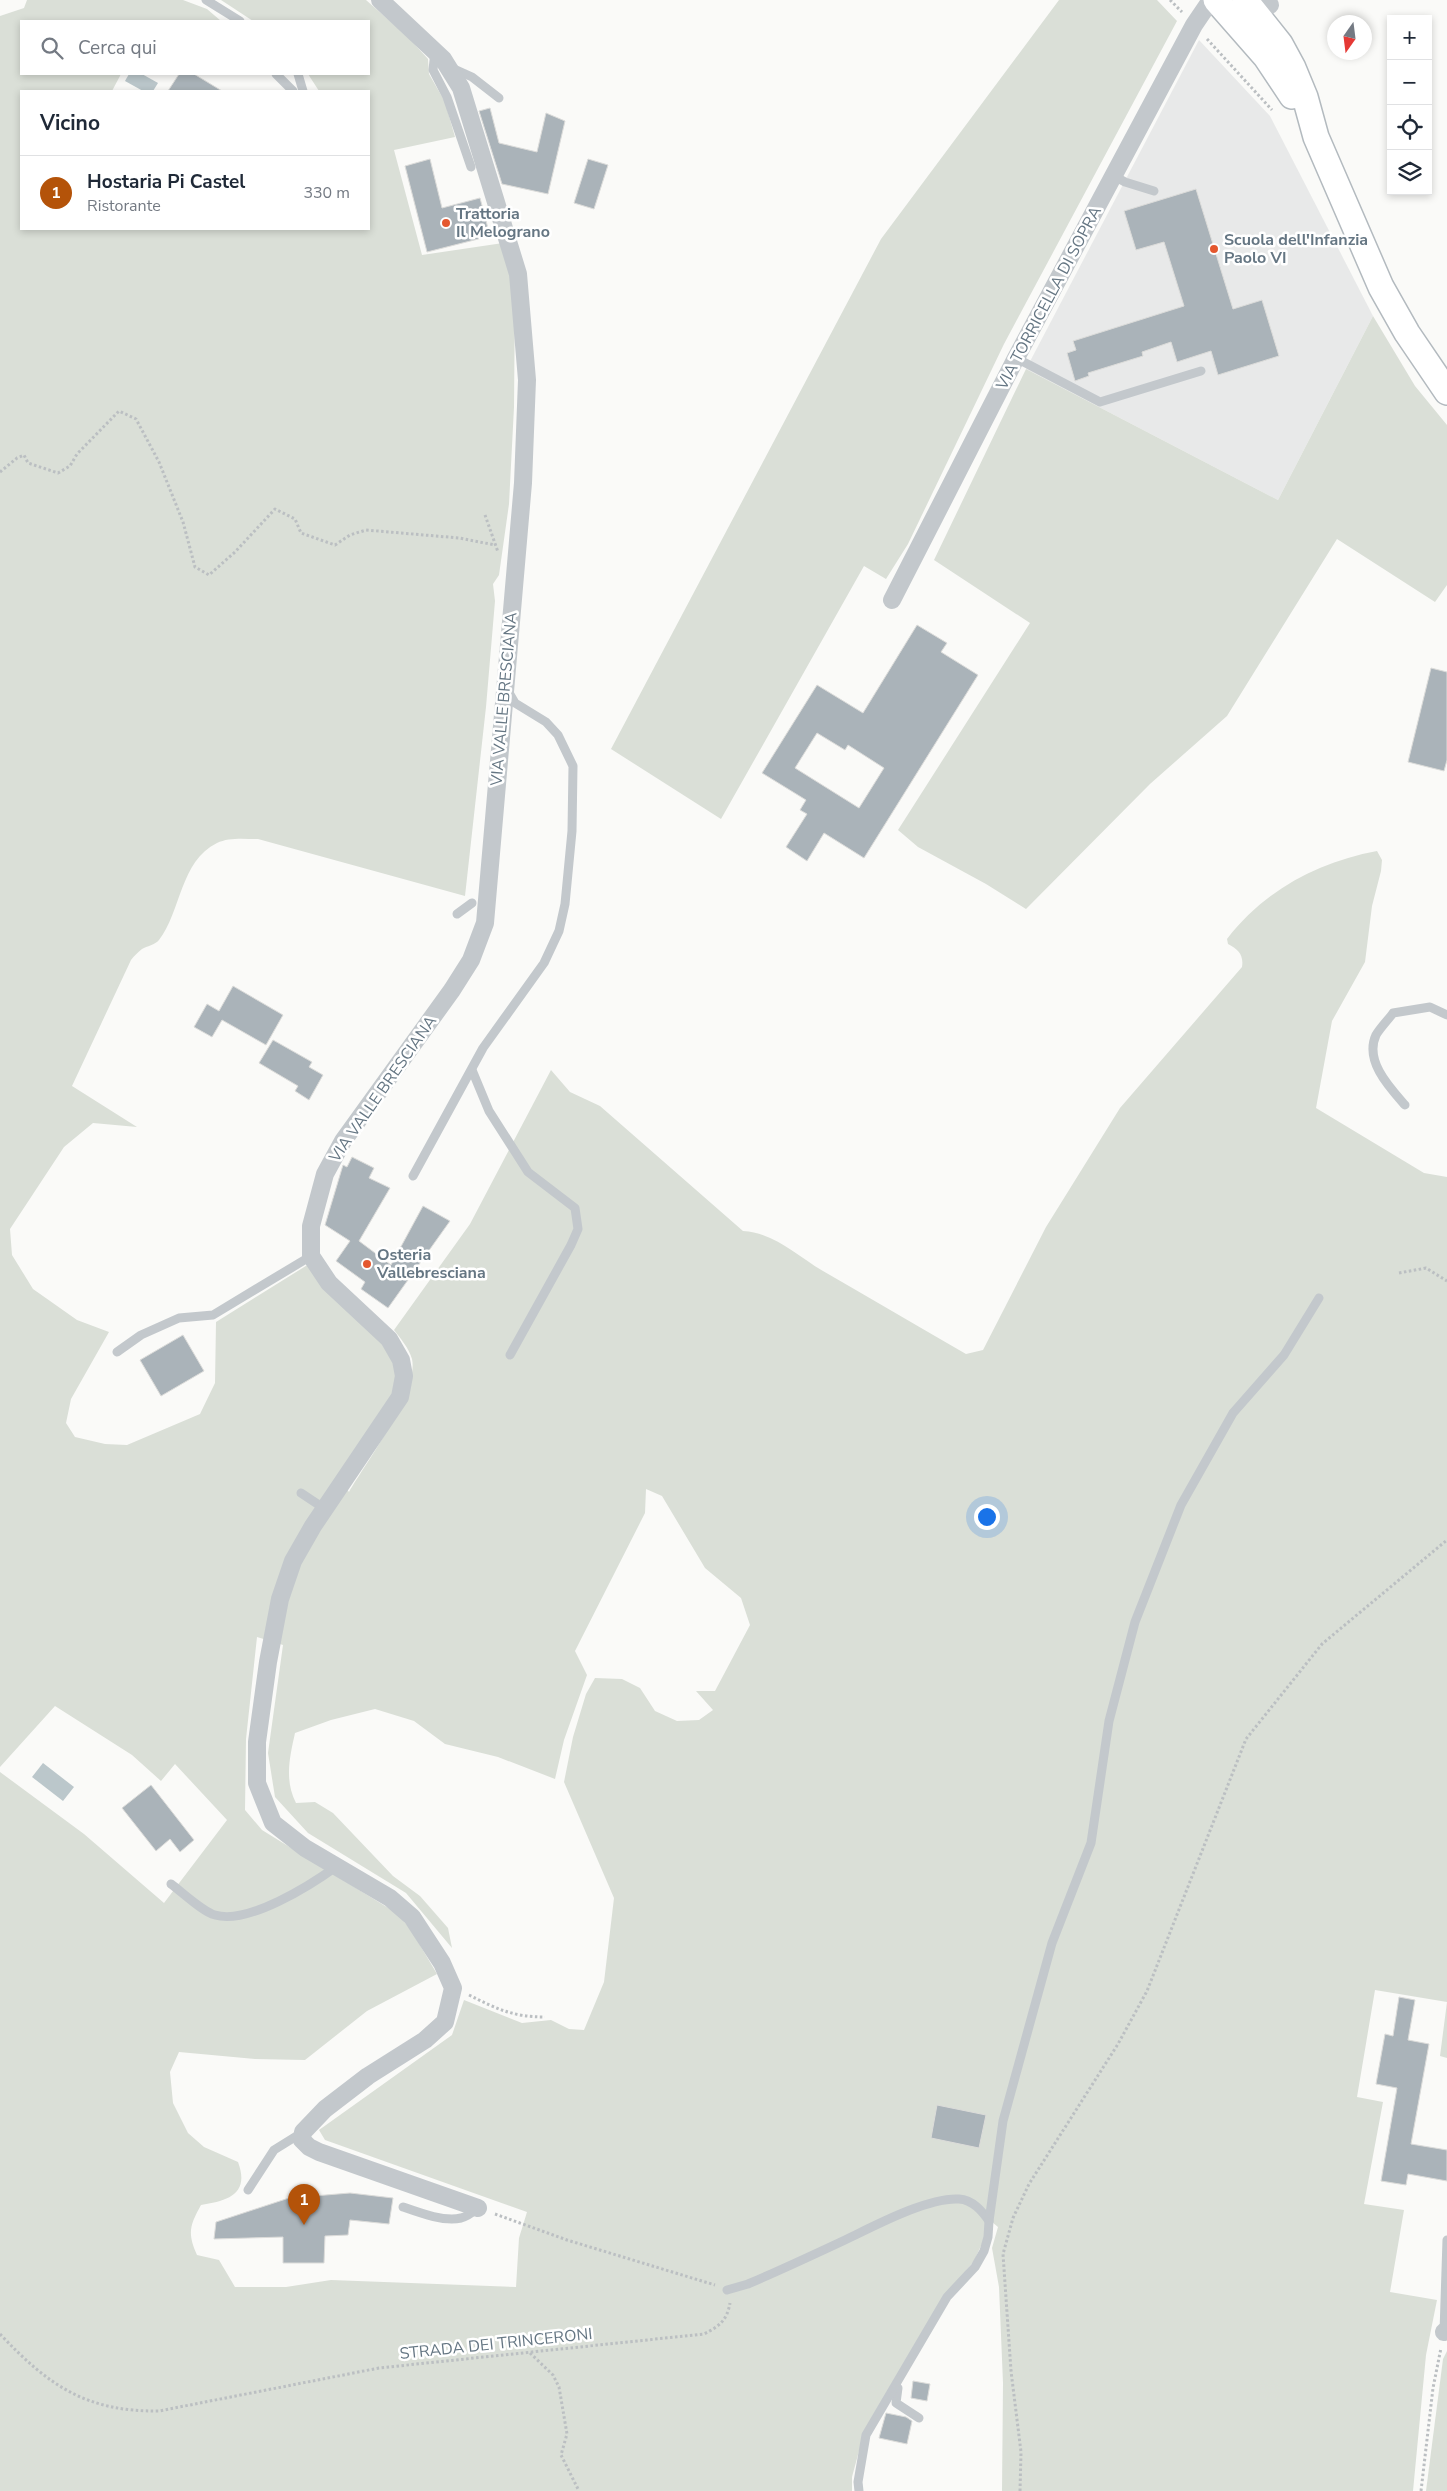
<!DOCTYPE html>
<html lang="it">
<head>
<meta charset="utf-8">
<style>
  :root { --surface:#fff; --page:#f6f6f7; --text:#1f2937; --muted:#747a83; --line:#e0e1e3; --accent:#b45309 }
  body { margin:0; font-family:"Nunito Sans",sans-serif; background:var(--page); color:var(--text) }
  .controls { position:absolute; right:15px; top:15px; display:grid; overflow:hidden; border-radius:0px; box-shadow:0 2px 8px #0003 }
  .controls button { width:45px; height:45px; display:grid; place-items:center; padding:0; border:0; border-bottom:1px solid var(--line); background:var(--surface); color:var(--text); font:25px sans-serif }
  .compass { position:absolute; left:1327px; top:15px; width:45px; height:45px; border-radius:50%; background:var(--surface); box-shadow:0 2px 8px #0003; rotate:194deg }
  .you { position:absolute; left:986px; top:1516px; width:18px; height:18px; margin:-12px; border:4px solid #fff; border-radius:50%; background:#1a73e8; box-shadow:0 0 0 8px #1a73e833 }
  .badge { display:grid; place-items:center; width:32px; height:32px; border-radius:50%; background:var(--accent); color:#fff; font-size:16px; font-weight:700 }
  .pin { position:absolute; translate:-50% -41px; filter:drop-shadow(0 1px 2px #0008) }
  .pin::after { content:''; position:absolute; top:26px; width:18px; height:15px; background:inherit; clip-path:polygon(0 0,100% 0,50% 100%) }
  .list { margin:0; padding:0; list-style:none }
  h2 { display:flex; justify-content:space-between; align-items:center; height:65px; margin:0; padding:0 20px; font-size:21px }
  h2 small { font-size:16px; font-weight:400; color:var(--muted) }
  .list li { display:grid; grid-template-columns:32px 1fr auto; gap:15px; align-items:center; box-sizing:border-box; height:75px; padding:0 20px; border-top:1px solid var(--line) }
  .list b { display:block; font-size:19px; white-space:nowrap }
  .list p { margin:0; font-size:16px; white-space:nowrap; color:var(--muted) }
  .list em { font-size:16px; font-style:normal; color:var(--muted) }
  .icon { flex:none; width:28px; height:28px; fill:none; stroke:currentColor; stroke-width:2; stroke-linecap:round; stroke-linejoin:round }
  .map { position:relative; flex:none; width:1447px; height:2491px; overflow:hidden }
  .search { position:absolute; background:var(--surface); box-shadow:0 2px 8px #0003; left:20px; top:20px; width:350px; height:55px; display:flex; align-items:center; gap:12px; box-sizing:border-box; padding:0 18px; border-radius:0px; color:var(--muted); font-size:19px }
  .panel { position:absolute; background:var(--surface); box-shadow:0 2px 8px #0003; left:20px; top:90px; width:350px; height:140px; border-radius:0px }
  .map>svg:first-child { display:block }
  .built { fill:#e8e9e9 }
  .green { fill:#dadfd7; fill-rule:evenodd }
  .water { fill:#bbc7cb }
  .building { fill:#aab3b9; stroke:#dcdcda; fill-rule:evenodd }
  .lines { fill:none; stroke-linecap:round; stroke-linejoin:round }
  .secondary-casing { stroke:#b3babf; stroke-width:28 }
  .path { stroke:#bbbfc2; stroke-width:3; stroke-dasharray:2.5 2.5; stroke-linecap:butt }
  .lane { stroke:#c3c8cc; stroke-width:9 }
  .street { stroke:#c3c8cc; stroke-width:18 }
  .secondary { stroke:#fff; stroke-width:25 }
  .poi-dot { fill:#e4572e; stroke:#fff; stroke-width:2 }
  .labels { text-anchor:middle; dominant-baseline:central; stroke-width:5; stroke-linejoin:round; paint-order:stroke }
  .poi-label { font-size:16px; font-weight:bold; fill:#657683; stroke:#fff; text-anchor:start }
  .street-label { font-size:16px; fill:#657683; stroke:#fff }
</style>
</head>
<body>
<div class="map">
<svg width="1447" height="2491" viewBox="0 0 1447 2491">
  <rect width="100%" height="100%" fill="#fafaf8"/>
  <path class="built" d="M1199,40l71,76 103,200 -95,184 -252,-131z"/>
  <g class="green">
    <path d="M27,0h156l24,9 14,12h-200v53h100l-9,17h-91v138h348v-138h-50l-11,-17h61v-53h-116l-32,-21h145l42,37 20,22 1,15 16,28 10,35 -61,13 28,105 81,-12 12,47 -1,117 -5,97 -10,71 -6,9 2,17 -9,106 -21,189 -207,-57c-13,0 -29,-2 -41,4 -37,18 -36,69 -58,97 -4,5 -12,6 -17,9 -4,3 -8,7 -11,11l-59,126 65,41 -44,-4 -29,24 -54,82 2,26 21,34 44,31 32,12 -38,67 -5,24 9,14 30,7 22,1 73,-31 15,-31 1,-61 93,-58 69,70 20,34 -6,28 -51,85 8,11c17,-29 70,-101 63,-133 -3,-11 -12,-21 -18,-29l76,-106 81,-154 19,22 30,14 143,125c32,2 53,24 80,40 48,28 95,55 143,83l17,-4 63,-123 74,-119 122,-141c2,-12 -4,-18 -14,-23l-1,-5c38,-49 91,-77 150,-88l5,9 -1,11 -9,35 -7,56 -33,59 -16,87 108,65 23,4v881l-7,-2 7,-54 -72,-12 -18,107 26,5 -19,102 40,6 -14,82 47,8 -11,55 -13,136h-411l1,-108 -4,-96 -7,-39 6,-21 -6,-5 -18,39 -28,34 -87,156 -7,26v14h-852v-719l84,62 80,69 63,-83 -52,-56 -14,17 -29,-26 -77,-49 -55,61v-1751l24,-8zM646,1489l16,7 43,72 36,30 9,27 -35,66h-19l17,19 -14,10 -22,1 -22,-10 -15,-23 -18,-9 -27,-1 -9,16 -13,43 -9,45 50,116 -10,84 -20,48 -15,-1 -18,-9 -29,3 -58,-23 -12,35 -133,95 6,10 202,72 -8,26 -3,49 -185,-7 -45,7h-51l-16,-27 -22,-5c-10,-22 -7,-30 4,-50 27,-4 49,-11 37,-43l-34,-15 -16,-14 -15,-30 -3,-31 9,-20 76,7 50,1 62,-49 70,-37 -26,-44 -13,-16 -136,-84 -17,-20 1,-71 11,-102 26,8 -15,108 7,44 33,36 98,60 46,55 -4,-20 -28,-32 -27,-20 -60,-63 -18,-11 -19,1c-12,-23 -6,-47 -1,-70l36,-13 44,-11 39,12 31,23 53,13 57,22 9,-39 23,-65 -12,-24 70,-138z"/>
    <path d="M1059,0h98l20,21 -173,323 -96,200 -22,35 -22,-13 -143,253 -110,-70 270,-510z"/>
    <path d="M1373,316l42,70 32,39v160l-12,17 -98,-63 -110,177 -77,68 -124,125 -40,-25 -68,-37 -20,-17 132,-207 -96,-63 92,-191 252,131z"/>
    <path d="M1447,2351v140h-21l17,-132z"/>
  </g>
  <g class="water">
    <path d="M129,74h13l16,9 -5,8h-10l-18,-10z"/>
    <path d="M43,1763l31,24 -11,14 -31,-24z"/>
  </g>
  <g class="building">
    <path d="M179,74h15l28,17h-54z"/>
    <path d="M490,108l9,35 38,9 9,-39 19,8 -17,73 -46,-10 -23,-73z"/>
    <path d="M430,159l12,49 38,-10 10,38 -63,16 -22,-86z"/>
    <path d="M588,159l20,6 -14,44 -20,-6z"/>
    <path d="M1196,189l37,120 29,-9 17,56 -61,19 -7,-24 -34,11 -6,-20 -29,10 1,4 -55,17 1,3 -14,5 -8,-28 9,-3 -3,-9 111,-35 -20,-64 -28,8 -12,-39z"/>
    <path d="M917,625l30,18 -6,9 37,23 -114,183 -40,-25 -17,28 -21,-14 21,-33 -7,-4 6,-10 -44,-27 55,-88 46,28zM817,733l28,17 3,-5 36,23 -25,40 -64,-40z"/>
    <path d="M1431,668l16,4v88l-3,11 -36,-9z"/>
    <path d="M233,986l50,29 -17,30 -44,-25 -10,17 -18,-10 13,-23 12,7z"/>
    <path d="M273,1040l39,22 -3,5 14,8 -14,25 -14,-9 3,-5 -39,-23z"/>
    <path d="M352,1157l22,11 -5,10 21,10 -31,53 32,24 32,-59 27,15 -62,87 -27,-19 4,-7 -29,-21 14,-20 -25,-16 18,-60 4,2z"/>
    <path d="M183,1335l21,36 -43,25 -21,-36z"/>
    <path d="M151,1785l43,55 -14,12 -10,-13 -14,12 -34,-43z"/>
    <path d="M1399,1997l16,3 -7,40 21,4 -18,100 36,6v31l-39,-7 -2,11 -25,-4 16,-93 -21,-4 9,-50 8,2z"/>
    <path d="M937,2105l49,10 -7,33 -48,-10z"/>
    <path d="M350,2193l43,5 -4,26 -39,-4 -2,15 -23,1 -1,27h-41v-26l-69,2 2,-17 73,-24z"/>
    <path d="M913,2381l17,3 -3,17 -16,-3z"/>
    <path d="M886,2413l20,4 6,4 -5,23 -28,-6z"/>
  </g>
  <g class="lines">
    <defs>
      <g id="secondary">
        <path d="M1216,0l50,57 26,39"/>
        <path d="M1245,0l35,44 13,24 12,29 11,40 65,150 26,46 40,59"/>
      </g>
    </defs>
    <use href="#secondary" class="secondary-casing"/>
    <g class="path">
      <path d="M1170,0l12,12"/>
      <path d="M1207,39l65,71"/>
      <path d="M0,472l17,-14 7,-3 4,8 30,10 12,-7 7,-12 42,-43 17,8 23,43 24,60 12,45 14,8 26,-23 40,-43 20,10 6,14 34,12 15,-10 16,-5 93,8 36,7"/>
      <path d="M485,515l13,37"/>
      <path d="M1399,1273l27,-5 21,13"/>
      <path d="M469,1995c28,14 44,22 76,22"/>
      <path d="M495,2214l72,26 148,45"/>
      <path d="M0,2334c48,51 86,78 159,77l220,-43 325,-34c16,-8 23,-14 26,-31"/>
      <path d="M530,2353l23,22 6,12 8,47 -6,21 18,36"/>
      <path d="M1020,2491l1,-39 -10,-81 -8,-117 10,-36 16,-34 89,-140 29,-53 99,-252 76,-95 125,-104"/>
      <path d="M1421,2491l12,-103 8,-40"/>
    </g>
    <g class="lane">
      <path d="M206,0l34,21"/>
      <path d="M435,51l-2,19 14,27 24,70"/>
      <path d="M452,68l20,9 27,21"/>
      <path d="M276,74l17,17"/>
      <path d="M298,74l5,17"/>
      <path d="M1114,176l11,6 29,9"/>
      <path d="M1016,358l84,44 101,-31"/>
      <path d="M457,914l15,-11"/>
      <path d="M472,1070l17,41 39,61 47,36 3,21 -7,16 -61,110"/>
      <path d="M1405,1105c-15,-17 -41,-44 -29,-70 4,-7 12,-15 17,-22l37,-6 17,8"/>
      <path d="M413,1176l70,-128 61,-85 15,-32 6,-27 7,-73 1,-65 -15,-31 -12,-13 -31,-19 -7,-12"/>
      <path d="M117,1352l24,-17 38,-17 34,-3 98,-59"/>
      <path d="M301,1493l24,16"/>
      <path d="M171,1884c11,8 32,28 44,31 33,10 96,-30 122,-49"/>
      <path d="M248,2190l26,-40 29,-18"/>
      <path d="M403,2207c17,6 41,15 58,11 6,-1 12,-6 17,-10"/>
      <path d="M727,2290l21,-6c33,-14 65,-29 97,-44 29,-14 83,-43 114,-41 14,1 23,12 30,22"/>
      <path d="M1444,2332l3,-92"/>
      <path d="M898,2388l-2,15 23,15"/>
      <path d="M859,2491l-1,-9 8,-47 81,-138 28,-30 9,-16 4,-14 1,-16 14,-100 49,-178 39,-100 18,-122 26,-99 46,-117 52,-92 51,-58 35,-57"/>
    </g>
    <g class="street">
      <path d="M380,0l63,59 18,29 57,186 9,106 -4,103 -38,440 -14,37 -19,30 -109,151 -18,33 -14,52v30l18,27 60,56 12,21 3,16 -4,21 -87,129 -20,35 -13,38 -12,63 -11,80v41l16,40 32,25 85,50 22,19 30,46 11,25 -8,34 -20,18 -57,36 -43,33 -22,23 -1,8 7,7 10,5 159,56"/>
      <path d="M1266,0l4,5"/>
      <path d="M892,600l124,-242 178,-333 17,-25"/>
      <path d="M1444,2332l3,-2"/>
    </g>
    <use href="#secondary" class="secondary"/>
  </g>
  <g class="poi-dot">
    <circle cx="446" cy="223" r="5"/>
    <circle cx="1214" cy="249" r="5"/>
    <circle cx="367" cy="1264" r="5"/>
  </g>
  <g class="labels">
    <g class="poi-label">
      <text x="456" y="214">Trattoria<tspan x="456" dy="18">Il Melograno</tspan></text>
      <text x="1224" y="240">Scuola dell'Infanzia<tspan x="1224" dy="18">Paolo VI</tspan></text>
      <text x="377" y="1255">Osteria<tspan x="377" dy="18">Vallebresciana</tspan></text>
    </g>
    <g class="street-label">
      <text transform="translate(1049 298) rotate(-62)">VIA TORRICELLA DI SOPRA</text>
      <text transform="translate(504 699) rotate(-85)">VIA VALLE BRESCIANA</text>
      <text transform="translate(383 1089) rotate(-55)">VIA VALLE BRESCIANA</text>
      <text transform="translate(496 2344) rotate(-6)">STRADA DEI TRINCERONI</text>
    </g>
  </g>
</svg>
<div class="controls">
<button>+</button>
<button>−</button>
<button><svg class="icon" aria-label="locate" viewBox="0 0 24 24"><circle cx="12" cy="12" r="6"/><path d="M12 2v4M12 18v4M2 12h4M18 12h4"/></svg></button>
<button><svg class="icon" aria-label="layers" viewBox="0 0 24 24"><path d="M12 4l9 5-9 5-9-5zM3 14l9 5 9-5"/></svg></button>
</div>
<svg class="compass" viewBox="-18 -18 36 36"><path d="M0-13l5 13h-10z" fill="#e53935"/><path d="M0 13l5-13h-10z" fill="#747a83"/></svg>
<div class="you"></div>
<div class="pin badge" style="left:304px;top:2225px">1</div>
<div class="search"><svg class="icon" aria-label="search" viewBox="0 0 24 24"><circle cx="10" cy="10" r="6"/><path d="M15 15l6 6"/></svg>Cerca qui</div>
<section class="panel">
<h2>Vicino<small></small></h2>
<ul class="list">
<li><span class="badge">1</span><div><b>Hostaria Pi Castel</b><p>Ristorante</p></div><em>330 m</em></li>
</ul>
</section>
</div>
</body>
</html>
